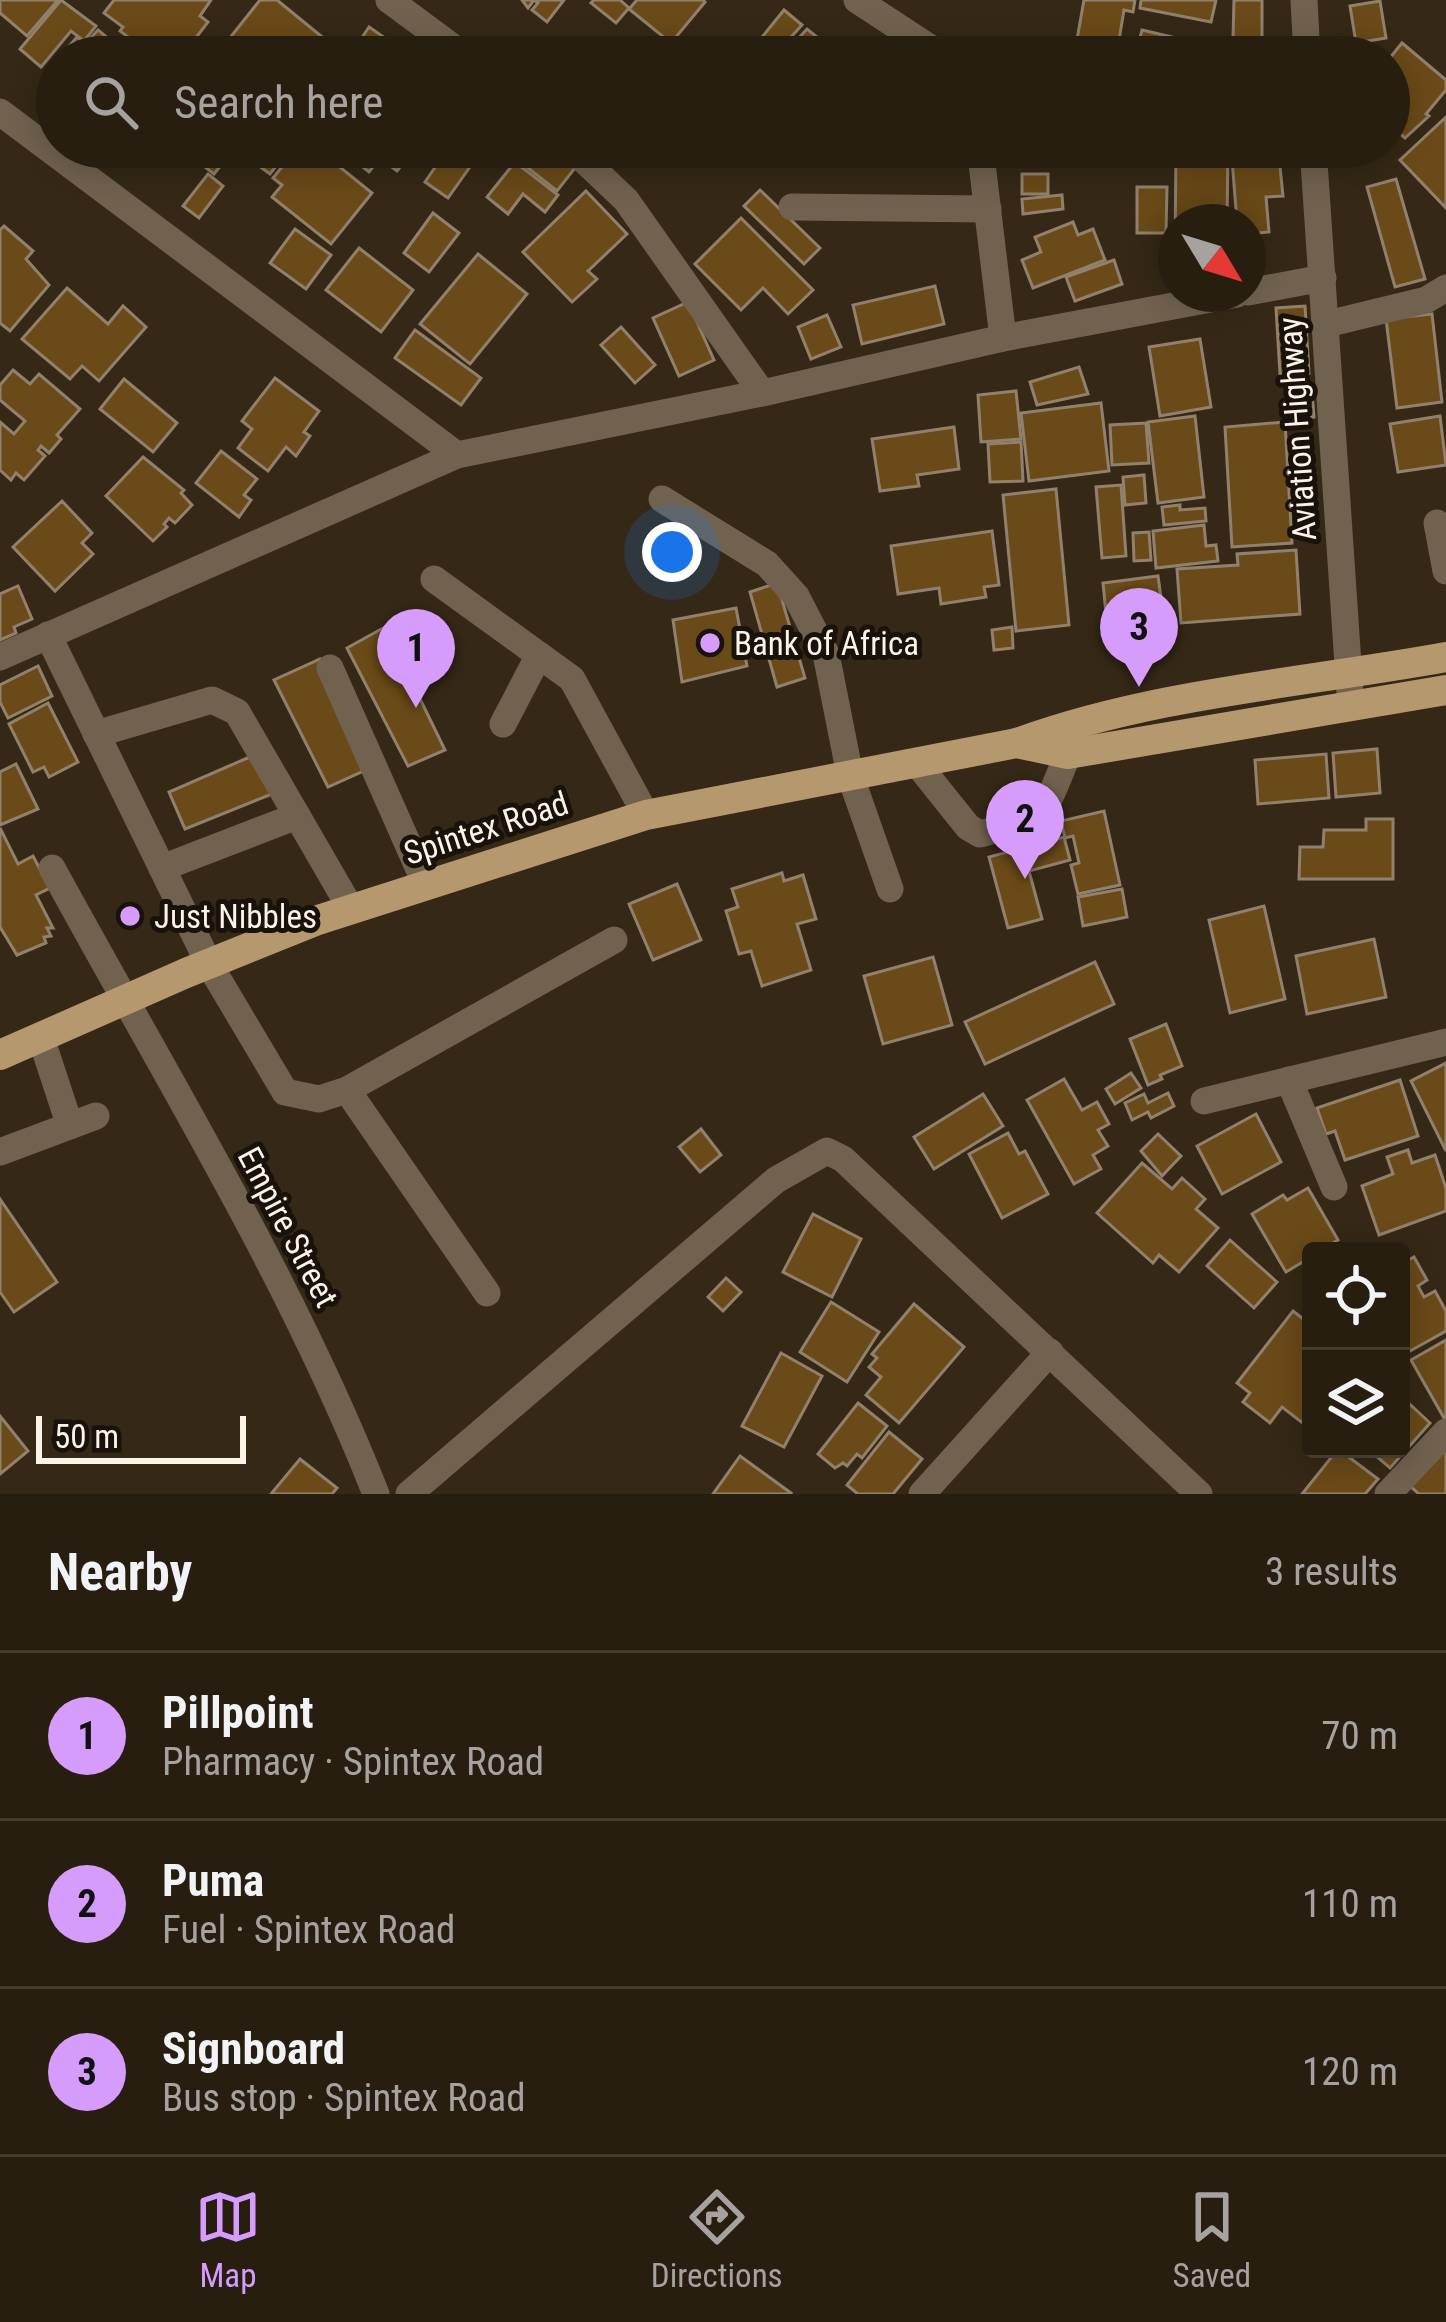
<!DOCTYPE html>
<html lang="en">
<head>
<meta charset="utf-8">
<style>
  :root { --surface:#281e10; --page:#302719; --text:#f1f3f6; --muted:#a5a29f; --line:#443c30; --accent:#d59cfb }
  body { margin:0; font-family:"Roboto Condensed",sans-serif; background:var(--page); color:var(--text) }
  .controls { position:absolute; right:36px; bottom:36px; display:grid; overflow:hidden; border-radius:12px; box-shadow:0 6px 30px #0003 }
  .controls button { width:108px; height:108px; display:grid; place-items:center; padding:0; border:0; border-bottom:3px solid var(--line); background:var(--surface); color:var(--text); font:60px sans-serif }
  .compass { position:absolute; left:1158px; top:204px; width:108px; height:108px; border-radius:50%; background:var(--surface); box-shadow:0 6px 30px #0003; rotate:128deg }
  .scale { position:absolute; left:36px; bottom:30px; width:210px; box-sizing:border-box; padding-left:12px; border:6px solid #fcf4e8; border-top:0; font-size:33px; line-height:42px; white-space:nowrap; color:#fcf4e8; -webkit-text-stroke:9px #18120a; paint-order:stroke }
  .you { position:absolute; left:672px; top:552px; width:42px; height:42px; margin:-30px; border:9px solid #fff; border-radius:50%; background:#1a73e8; box-shadow:0 0 0 18px #1a73e833 }
  .badge { display:grid; place-items:center; width:78px; height:78px; border-radius:50%; background:var(--accent); color:#111; font-size:39px; font-weight:700 }
  .pin { position:absolute; translate:-50% -99px; filter:drop-shadow(0 3px 6px #0008) }
  .pin::after { content:''; position:absolute; top:63px; width:42px; height:36px; background:inherit; clip-path:polygon(0 0,100% 0,50% 100%) }
  .list { margin:0; padding:0; list-style:none }
  h2 { display:flex; justify-content:space-between; align-items:center; height:156px; margin:0; padding:0 48px; font-size:51px }
  h2 small { font-size:39px; font-weight:400; color:var(--muted) }
  .list li { display:grid; grid-template-columns:78px 1fr auto; gap:36px; align-items:center; box-sizing:border-box; height:168px; padding:0 48px; border-top:3px solid var(--line) }
  .list b { display:block; font-size:45px; white-space:nowrap }
  .list p { margin:0; font-size:39px; white-space:nowrap; color:var(--muted) }
  .list em { font-size:39px; font-style:normal; color:var(--muted) }
  .icon { flex:none; width:66px; height:66px; fill:none; stroke:currentColor; stroke-width:2; stroke-linecap:round; stroke-linejoin:round }
  .map { position:relative; flex:none; width:1446px; height:1494px; overflow:hidden }
  .search { position:absolute; background:var(--surface); box-shadow:0 6px 30px #0003; left:36px; right:36px; top:36px; height:132px; display:flex; align-items:center; gap:30px; box-sizing:border-box; padding:0 42px; border-radius:66px; color:var(--muted); font-size:45px }
  .sheet { height:660px; background:var(--surface) }
  nav { display:flex; justify-content:space-around; align-items:center; box-sizing:border-box; height:168px; border-top:3px solid var(--line); background:var(--surface); font-size:33px; color:var(--muted) }
  nav a { display:grid; justify-items:center; gap:6px }
  nav .on { color:var(--accent) }
  .map>svg:first-child { display:block }
  .building { fill:#6a4a18; stroke:#91816c; stroke-width:3 }
  .lines { fill:none; stroke-linecap:round; stroke-linejoin:round }
  .minor { stroke:#71624f; stroke-width:27 }
  .major { stroke:#b6986f; stroke-width:30 }
  .poi-dot { fill:#d59cfb; stroke:#18120a; stroke-width:4.5 }
  .labels { text-anchor:middle; dominant-baseline:central; stroke-width:10; stroke-linejoin:round; paint-order:stroke }
  .street-label { font-size:33px; fill:#fcf4e8; stroke:#18120a }
  .poi-label { font-size:33px; fill:#fcf4e8; stroke:#18120a; text-anchor:start }
</style>
</head>
<body>
<div class="map">
<svg width="1446" height="1494" viewBox="0 0 1446 1494">
  <rect width="100%" height="100%" fill="#352816"/>
  <g class="building">
    <path d="M0,0h58l-31,36 -27,-23z"/>
    <path d="M61,0l35,26 -12,15 -13,-10 -30,36 -21,-18z"/>
    <path d="M114,0h97l-11,16 8,6 -20,26 -6,-5 -8,10 -17,-13 -9,12 -28,-21 3,-4 -19,-14z"/>
    <path d="M260,0h17l55,45 -10,12h-72l-21,-18z"/>
    <path d="M522,0h42l-17,22 -15,-12 6,-7 -4,-3 -6,8z"/>
    <path d="M594,0h26l9,8 -13,15 -25,-20z"/>
    <path d="M637,0h66l2,2 -34,41 -42,-34z"/>
    <path d="M1084,0h51l-2,12 -9,-2 -7,42 -41,-7z"/>
    <path d="M1141,0h75l-5,22 -71,-14z"/>
    <path d="M1234,0h28v38h-29z"/>
    <path d="M1380,1l6,37 -30,5 -6,-37z"/>
    <path d="M784,10l18,15 -11,12 5,4 11,-12 30,24 -3,4h-88z"/>
    <path d="M369,27l22,15 -11,15h-31z"/>
    <path d="M98,30l12,10 -15,17h-35l17,-20 8,7z"/>
    <path d="M1142,30l64,15 -1,7 22,5h-92z"/>
    <path d="M1402,43l44,37v10l-20,24 3,2 -24,22 -16,-14v-65z"/>
    <path d="M1232,44l34,3 -1,10h-35z"/>
    <path d="M1446,117v91l-46,-48z"/>
    <path d="M154,147h82l-22,27 -27,-21 -9,12z"/>
    <path d="M268,147h23l-21,27 -15,-11z"/>
    <path d="M298,147h17l57,46 -41,51 -59,-47 10,-12 -9,-7z"/>
    <path d="M337,147h79l-19,24 -17,-13 -11,14z"/>
    <path d="M449,147h35l-36,51 -23,-16z"/>
    <path d="M528,147h20l27,21 -18,23 -39,-31z"/>
    <path d="M1176,147h52l-1,75h-51l-1,34z"/>
    <path d="M1231,147h47l5,49 -17,1 3,35 -21,2v-12h-11z"/>
    <path d="M515,162l43,33 -13,17 -22,-18 -15,20 -21,-17z"/>
    <path d="M208,174l15,12 -24,32 -16,-12z"/>
    <rect x="1022" y="174" width="26" height="20"/>
    <path d="M1396,179l29,100 -30,8 -28,-100z"/>
    <path d="M1137,187h30l-1,46h-29z"/>
    <path d="M760,190l60,58 -16,16 -60,-58z"/>
    <path d="M586,191l41,43 -39,37 9,8 -25,23 -49,-50z"/>
    <path d="M1062,195l1,14 -40,5 -1,-15z"/>
    <path d="M433,213l26,20 -30,39 -25,-19z"/>
    <path d="M741,218l72,72 -25,24 -25,-26 -22,22 -46,-46z"/>
    <path d="M1073,222l5,13 15,-6 12,31 -72,28 -11,-28 19,-8 -6,-15z"/>
    <path d="M4,226l29,25 -7,8 23,26 -39,46 -10,-8v-93z"/>
    <path d="M295,229l36,26 -25,34 -36,-26z"/>
    <path d="M359,248l54,42 -32,42 -55,-42z"/>
    <path d="M478,254l49,40 -57,70 -50,-40z"/>
    <path d="M1114,260l8,24 -47,17 -9,-24z"/>
    <path d="M935,286l9,38 -82,20 -9,-39z"/>
    <path d="M67,288l41,36 15,-18 23,21 -47,54 -17,-15 -12,13 -48,-40z"/>
    <path d="M688,302l26,58 -35,16 -26,-58z"/>
    <path d="M1305,306l4,67 -29,1 -4,-66z"/>
    <path d="M1432,314l10,88 -45,6 -11,-89z"/>
    <path d="M827,315l14,32 -30,12 -13,-32z"/>
    <path d="M621,327l34,38 -20,18 -34,-38z"/>
    <path d="M415,330l66,48 -20,27 -66,-47z"/>
    <path d="M1200,339l11,68 -51,9 -11,-69z"/>
    <path d="M1079,367l9,27 -51,11 -7,-23z"/>
    <path d="M13,370l17,14 9,-10 41,35 -23,26 4,4 -12,14 -8,-7 -3,4 7,6 -21,24 -8,-7 -5,7 -11,-10v-48l14,12 11,-13 -25,-21v-15z"/>
    <path d="M275,378l44,33 -15,21 6,4 -14,20 -10,-9 -18,24 -30,-23 14,-19 -10,-8z"/>
    <path d="M124,379l53,44 -24,29 -53,-43z"/>
    <path d="M1016,391l5,48 -40,3 -3,-47z"/>
    <path d="M1312,392l2,25 -16,2 -2,-26z"/>
    <path d="M1101,403l8,68 -80,10 -8,-68z"/>
    <path d="M1195,416l9,81 -46,6 -10,-81z"/>
    <path d="M1440,416l6,49 -48,7 -8,-48z"/>
    <path d="M1285,422l7,121 -60,4 -7,-120z"/>
    <path d="M1146,423l3,40 -37,2 -2,-40z"/>
    <path d="M954,427l5,42 -42,6 2,11 -39,5 -8,-52z"/>
    <path d="M1021,442l2,39 -33,1 -2,-38z"/>
    <path d="M221,451l36,28 -13,16 7,5 -12,17 -43,-34z"/>
    <path d="M143,457l41,33 -3,3 11,12 -17,18 -6,-5 -5,6 3,3 -14,14 -47,-45z"/>
    <path d="M1144,475l2,28 -21,2 -2,-28z"/>
    <path d="M1121,485l5,71 -24,2 -6,-71z"/>
    <path d="M1056,489l13,136 -53,6 -13,-136z"/>
    <path d="M62,501l30,32 -10,10 11,11 -38,37 -42,-44z"/>
    <path d="M1180,505v5l25,-2 1,13 -42,4 -2,-18z"/>
    <path d="M1204,525l2,21 10,-1 2,16 -62,7 -3,-37z"/>
    <path d="M992,531l7,54 -15,2 2,10 -45,7 -2,-16 -41,6 -7,-48z"/>
    <path d="M1149,532l2,28 -17,1 -1,-28z"/>
    <path d="M1296,550l4,64 -119,9 -4,-54 61,-4 -1,-11z"/>
    <path d="M1158,576l7,51 -57,7 -5,-51z"/>
    <path d="M777,583l28,95 -28,9 -27,-95z"/>
    <path d="M18,586l14,33 -18,8 2,6 -16,7v-46z"/>
    <path d="M736,608l11,58 -65,16 -9,-62z"/>
    <path d="M385,627l60,123 -37,16 -61,-118z"/>
    <path d="M1012,627l1,21 -19,2 -2,-20z"/>
    <path d="M320,659l48,110 -40,18 -54,-107z"/>
    <path d="M38,666l14,30 -44,22 -8,-16v-17z"/>
    <path d="M48,703l30,59 -29,15 -5,-10 -11,5 -24,-48z"/>
    <path d="M1377,749l3,44 -44,4 -3,-44z"/>
    <path d="M1326,754l3,44 -71,6 -3,-44z"/>
    <path d="M252,756l20,38 -87,35 -16,-37z"/>
    <path d="M16,764l22,45 -38,16v-53z"/>
    <path d="M1104,811l16,74 -42,9 -7,-29 8,-2 -6,-27 -8,2 -4,-17z"/>
    <path d="M1366,819h27v60h-94l1,-32h23l1,-17h42z"/>
    <path d="M0,828l18,36 15,-8 17,32 -14,7 17,33h-6l4,8 -7,1 2,6 -29,12 -17,-28z"/>
    <path d="M1064,837l6,23 -41,11 13,48 -34,9 -19,-71z"/>
    <path d="M782,873l2,8 19,-6 13,44 -19,5 14,46 -49,16 -11,-35 -12,3 -13,-43 12,-4 -6,-18z"/>
    <path d="M677,884l24,56 -48,20 -24,-56z"/>
    <path d="M1122,889l5,28 -44,9 -5,-29z"/>
    <path d="M1264,906l21,93 -55,14 -21,-93z"/>
    <path d="M1374,939l12,58 -79,17 -11,-58z"/>
    <path d="M933,957l19,68 -69,19 -19,-68z"/>
    <path d="M1095,962l19,42 -129,60 -20,-42z"/>
    <path d="M1166,1024l16,42 -22,9 2,4 -14,6 -18,-46z"/>
    <path d="M1446,1063v88l-35,-70z"/>
    <path d="M1131,1073l10,15 -26,16 -9,-15z"/>
    <path d="M1064,1079l18,31 15,-8 12,22 -11,6 10,16 -15,9 8,14 -27,15 -47,-84z"/>
    <path d="M1400,1080l18,56 -73,24 -10,-29 -9,3 -9,-26z"/>
    <path d="M1168,1093l6,13 -23,12 -3,-6 -16,8 -7,-17 19,-9 4,9z"/>
    <path d="M983,1094l20,32 -69,43 -20,-32z"/>
    <path d="M1256,1114l25,48 -59,32 -25,-48z"/>
    <path d="M701,1129l20,26 -21,17 -21,-25z"/>
    <path d="M1008,1133l11,21 6,-3 23,43 -46,24 -33,-64z"/>
    <path d="M1158,1134l23,22 -19,20 -21,-25z"/>
    <path d="M1408,1150l4,13 23,-8 11,33v23l-67,24 -17,-49 31,-12 -6,-17z"/>
    <path d="M1142,1163l30,26 10,-11 23,21 -9,10 22,19 -39,44 -20,-17 -6,8 -56,-50z"/>
    <path d="M1308,1188l30,52 -18,11h-9v6l-25,15 -34,-58 31,-19 4,5z"/>
    <path d="M0,1199l57,83 -43,30 -14,-20z"/>
    <path d="M813,1214l48,25 -29,58 -49,-25z"/>
    <path d="M1230,1240l47,42 -23,26 -47,-42z"/>
    <path d="M1414,1257l13,23 -9,6 6,11 11,-6 11,20v20l-45,25v-92z"/>
    <path d="M726,1278l15,14 -18,19 -15,-14z"/>
    <path d="M831,1302l48,30 -32,50 -47,-30z"/>
    <path d="M914,1304l50,43 -65,76 -33,-28 15,-18 -12,-10 8,-9 -5,-4z"/>
    <path d="M1293,1311l18,14v91l-7,8 -22,-17 -12,16 -27,-21 7,-9 -13,-10z"/>
    <path d="M1446,1340v77l-2,1 -33,-58z"/>
    <path d="M781,1353l41,23 -38,71 -42,-21z"/>
    <path d="M1401,1396l29,27 -40,45 -22,-19h33z"/>
    <path d="M858,1403l29,23 -25,32 -5,-4 -10,12 -4,-3 -8,5 -17,-14z"/>
    <path d="M0,1416l28,35 -28,23z"/>
    <path d="M889,1432l33,27 -29,35h-35l-11,-9z"/>
    <path d="M1446,1447v47h-27l-10,-9z"/>
    <path d="M1338,1449l40,30 -13,15h-63z"/>
    <path d="M740,1456l51,37 -1,1h-77z"/>
    <path d="M300,1459l37,29 -5,6h-61z"/>
  </g>
  <g class="lines">
    <g class="minor">
      <path d="M389,0l77,57"/>
      <path d="M857,0l87,57"/>
      <path d="M1304,0l3,57"/>
      <path d="M0,112l457,343"/>
      <path d="M570,147l56,53 136,193"/>
      <path d="M980,147l23,191"/>
      <path d="M1313,147l37,547"/>
      <path d="M792,207l196,2"/>
      <path d="M1248,292l75,-14"/>
      <path d="M1327,324l99,-24 20,-12"/>
      <path d="M662,499l105,65 29,32 30,58 24,121 40,114"/>
      <path d="M1437,523l9,48"/>
      <path d="M434,579l138,100 74,136"/>
      <path d="M48,635l161,329 76,128 34,7 28,-9 267,-150"/>
      <path d="M0,657l457,-202 305,-62 241,-55 234,-44"/>
      <path d="M330,668l96,217"/>
      <path d="M503,724l36,-69"/>
      <path d="M96,734l116,-34 25,12 114,197"/>
      <path d="M916,762l52,65 12,7c69,-18 61,-15 88,-80"/>
      <path d="M52,868c112,206 238,408 324,626"/>
      <path d="M162,868l135,-52"/>
      <path d="M41,1038l29,88"/>
      <path d="M1289,1080l45,107"/>
      <path d="M347,1090l140,203"/>
      <path d="M1204,1101l242,-59"/>
      <path d="M0,1152l96,-36"/>
      <path d="M409,1494l367,-314 51,-29 16,8 356,335"/>
      <path d="M922,1494l128,-142"/>
      <path d="M1388,1494l58,-62"/>
    </g>
    <g class="major">
      <path d="M1017,743l51,11 378,-64"/>
      <path d="M0,1055l186,-82 129,-52 331,-106 371,-72c136,-50 287,-60 429,-86"/>
    </g>
  </g>
  <g class="poi-dot">
    <circle cx="710" cy="643" r="12"/>
    <circle cx="130" cy="916" r="12"/>
  </g>
  <g class="labels">
    <g class="street-label">
      <text transform="translate(1297 429) rotate(-94)">Aviation Highway</text>
      <text transform="translate(486 828) rotate(-18)">Spintex Road</text>
      <text transform="translate(288 1227) rotate(62)">Empire Street</text>
    </g>
    <g class="poi-label">
      <text x="734" y="643">Bank of Africa</text>
      <text x="154" y="916">Just Nibbles</text>
    </g>
  </g>
</svg>
<div class="controls">
<button><svg class="icon" aria-label="locate" viewBox="0 0 24 24"><circle cx="12" cy="12" r="6"/><path d="M12 2v4M12 18v4M2 12h4M18 12h4"/></svg></button>
<button><svg class="icon" aria-label="layers" viewBox="0 0 24 24"><path d="M12 4l9 5-9 5-9-5zM3 14l9 5 9-5"/></svg></button>
</div>
<svg class="compass" viewBox="-18 -18 36 36"><path d="M0-13l5 13h-10z" fill="#e53935"/><path d="M0 13l5-13h-10z" fill="#a5a29f"/></svg>
<div class="scale">50 m</div>
<div class="you"></div>
<div class="pin badge" style="left:416px;top:708px">1</div>
<div class="pin badge" style="left:1025px;top:879px">2</div>
<div class="pin badge" style="left:1139px;top:687px">3</div>
<div class="search"><svg class="icon" aria-label="search" viewBox="0 0 24 24"><circle cx="10" cy="10" r="6"/><path d="M15 15l6 6"/></svg>Search here</div>
</div>
<section class="sheet">
<h2>Nearby<small>3 results</small></h2>
<ul class="list">
<li><span class="badge">1</span><div><b>Pillpoint</b><p>Pharmacy · Spintex Road</p></div><em>70 m</em></li>
<li><span class="badge">2</span><div><b>Puma</b><p>Fuel · Spintex Road</p></div><em>110 m</em></li>
<li><span class="badge">3</span><div><b>Signboard</b><p>Bus stop · Spintex Road</p></div><em>120 m</em></li>
</ul>
</section>
<nav>
<a class="on"><svg class="icon" aria-label="map" viewBox="0 0 24 24"><path d="M3 6l6-2 6 2 6-2v14l-6 2-6-2-6 2zM9 4v14M15 6v14"/></svg>Map</a>
<a><svg class="icon" aria-label="directions" viewBox="0 0 24 24"><path d="M12 3l9 9-9 9-9-9zM9 14v-3h6M13 9l2 2-2 2"/></svg>Directions</a>
<a><svg class="icon" aria-label="saved" viewBox="0 0 24 24"><path d="M7 4h10v16l-5-4-5 4z"/></svg>Saved</a>
</nav>
</body>
</html>
